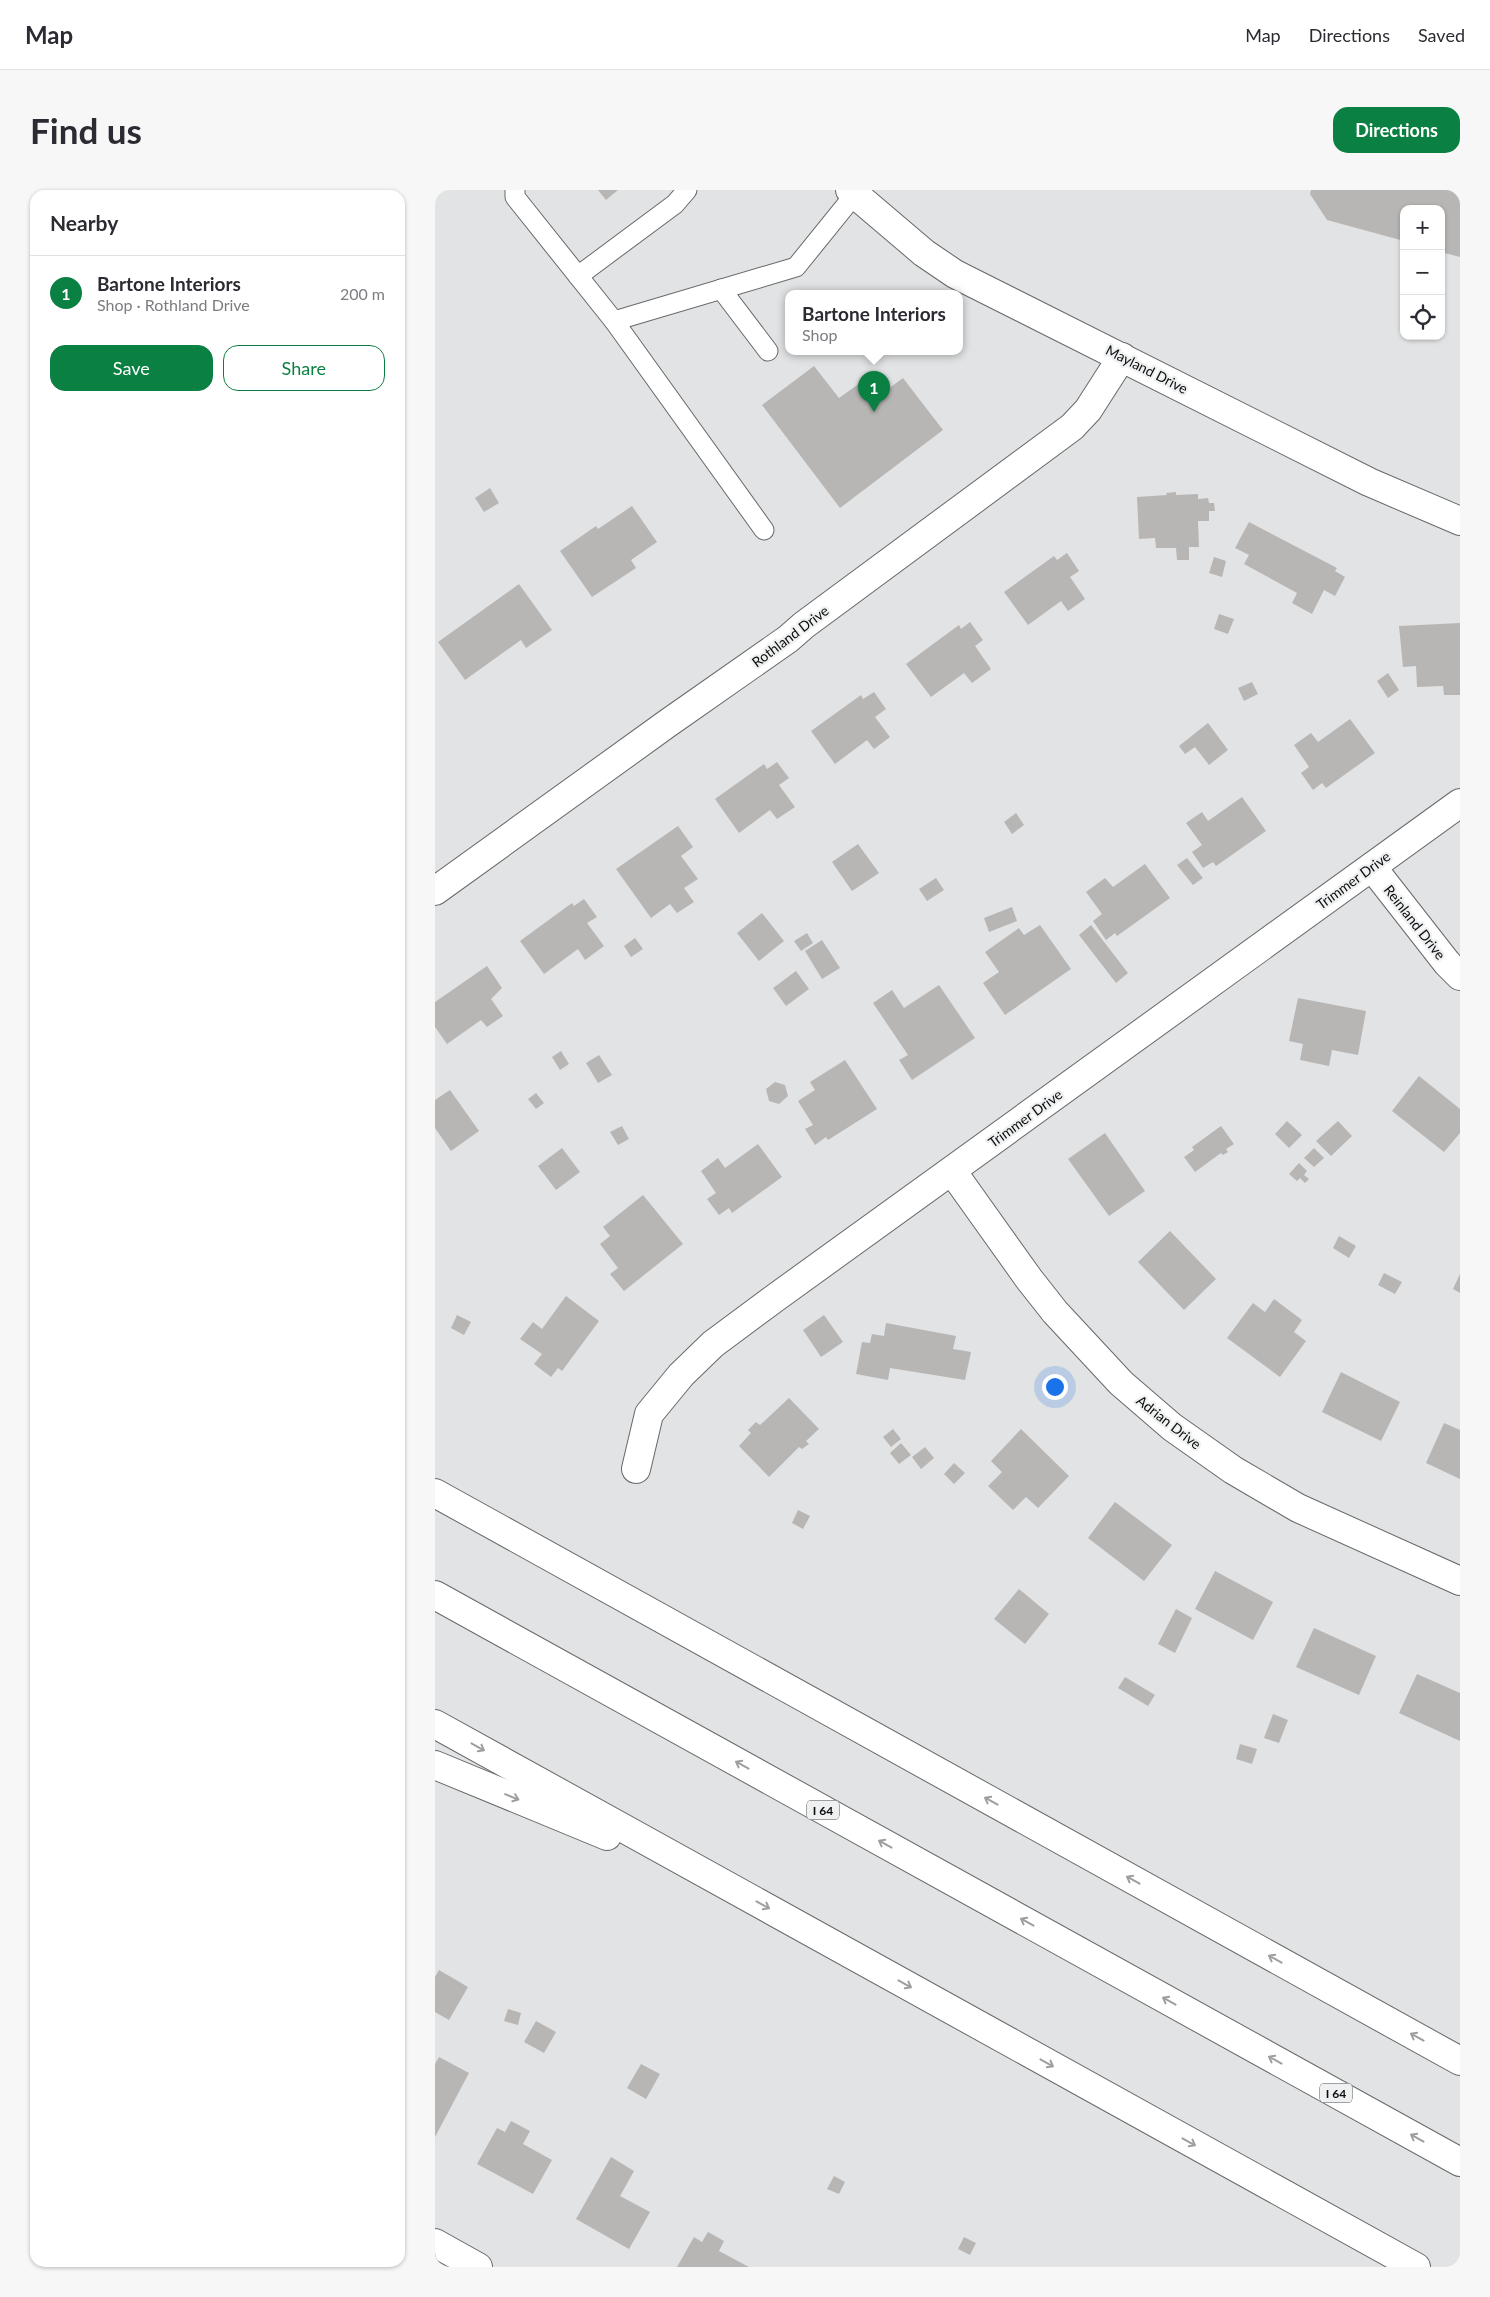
<!DOCTYPE html>
<html lang="en">
<head>
<meta charset="utf-8">
<style>
  :root { --surface:#fff; --page:#f7f7f7; --text:#2b2b33; --muted:#7c7c81; --line:#e1e1e2; --accent:#0b8043 }
  body { margin:0; font-family:Lato,sans-serif; background:var(--page); color:var(--text) }
  .controls { position:absolute; right:15px; top:15px; display:grid; overflow:hidden; border-radius:10px; box-shadow:0 1px 4px #0004 }
  .controls button { width:45px; height:45px; display:grid; place-items:center; padding:0; border:0; border-bottom:1px solid var(--line); background:var(--surface); color:var(--text); font:25px sans-serif }
  .you { position:absolute; left:619px; top:1196px; width:18px; height:18px; margin:-12px; border:4px solid #fff; border-radius:50%; background:#1a73e8; box-shadow:0 0 0 8px #1a73e833 }
  .badge { display:grid; place-items:center; width:32px; height:32px; border-radius:50%; background:var(--accent); color:#fff; font-size:16px; font-weight:700 }
  .pin { position:absolute; translate:-50% -41px; filter:drop-shadow(0 1px 2px #0008) }
  .pin::after { content:''; position:absolute; top:26px; width:18px; height:15px; background:inherit; clip-path:polygon(0 0,100% 0,50% 100%) }
  .popup { position:absolute; left:350px; top:100px; width:178px; height:65px; box-sizing:border-box; display:grid; place-content:center; border-radius:10px; background:var(--surface); filter:drop-shadow(0 1px 4px #0005); font-size:16px; white-space:nowrap; color:var(--muted) }
  .popup b { font-size:19px; color:var(--text) }
  .popup::after { content:''; position:absolute; left:50%; top:100%; margin-left:-10px; border:10px solid transparent; border-top-color:var(--surface) }
  .list { margin:0; padding:0; list-style:none }
  h2 { display:flex; justify-content:space-between; align-items:center; height:65px; margin:0; padding:0 20px; font-size:21px }
  h2 small { font-size:16px; font-weight:400; color:var(--muted) }
  .list li { display:grid; grid-template-columns:32px 1fr auto; gap:15px; align-items:center; box-sizing:border-box; height:75px; padding:0 20px; border-top:1px solid var(--line) }
  .list b { display:block; font-size:19px; white-space:nowrap }
  .list p { margin:0; font-size:16px; white-space:nowrap; color:var(--muted) }
  .list em { font-size:16px; font-style:normal; color:var(--muted) }
  .actions { display:flex; gap:10px; padding:15px 20px }
  .actions a { flex:1; padding:11px 0; border:1px solid var(--accent); border-radius:15px; text-align:center; font-size:18px; color:var(--accent) }
  .actions .main { background:var(--accent); color:#fff }
  .icon { flex:none; width:28px; height:28px; fill:none; stroke:currentColor; stroke-width:2; stroke-linecap:round; stroke-linejoin:round }
  .map { position:relative; flex:none; width:1025px; height:2077px; overflow:hidden; border-radius:15px }
  header { display:flex; align-items:center; gap:30px; box-sizing:border-box; height:70px; padding:0 25px; background:var(--surface); border-bottom:1px solid var(--line) }
  header strong { font-size:24px }
  nav { display:flex; gap:28px; margin-inline-start:auto; font-size:18px }
  .intro { display:flex; align-items:center; justify-content:space-between; box-sizing:border-box; height:120px; padding:0 30px }
  h1 { margin:0; font-size:35px }
  .button { padding:12px 22px; border-radius:15px; background:var(--accent); color:#fff; font-size:18px; font-weight:700 }
  main { display:flex; gap:30px; padding:0 30px }
  aside { flex:1; background:var(--surface); border-radius:15px; box-shadow:0 1px 4px #0004 }
  .map>svg:first-child { display:block }
  .building { fill:#b8b6b5 }
  .lines { fill:none; stroke-linecap:round; stroke-linejoin:round }
  .service-casing { stroke:#676869; stroke-width:21 }
  .minor-casing { stroke:#676869; stroke-width:30 }
  .motorway-casing { stroke:#676869; stroke-width:30 }
  .service { stroke:#fff; stroke-width:19 }
  .minor { stroke:#fff; stroke-width:28 }
  .motorway { stroke:#fff; stroke-width:28 }
  .oneway { stroke:#9d9e9e }
  .labels { text-anchor:middle; dominant-baseline:central; stroke-width:4.5; stroke-linejoin:round; paint-order:stroke }
  .shield { fill:#eff0f1; stroke:#4f5051; stroke-width:1 }
  .shield-label { font-size:12px; font-weight:bold; fill:#0b0c0c }
  .street-label { font-size:14px; fill:#0b0c0c; stroke:#eff0f1 }
</style>
</head>
<body>
<header>
<strong>Map</strong>
<nav><a>Map</a><a>Directions</a><a>Saved</a></nav>
</header>
<div class="intro"><h1>Find us</h1><a class="button">Directions</a></div>
<main>
<aside>
<h2>Nearby<small></small></h2>
<ul class="list">
<li><span class="badge">1</span><div><b>Bartone Interiors</b><p>Shop · Rothland Drive</p></div><em>200 m</em></li>
</ul>
<div class="actions"><a class="main">Save</a><a>Share</a></div>
</aside>
<div class="map">
<svg width="1025" height="2077" viewBox="0 0 1025 2077">
  <rect width="100%" height="100%" fill="#e2e3e4"/>
  <g class="building">
    <path d="M163,0h20l-12,10z"/>
    <path d="M876,0h149v67l-19,-5v-43h-37v32l-77,-21 -17,-26z"/>
    <path d="M379,176l25,32 21,-15 13,17 30,-22 40,52 -103,78 -78,-103z"/>
    <path d="M55,298l9,15 -15,9 -9,-14z"/>
    <path d="M741,302v3l22,-1v5l10,-1 1,5h5l1,8h-6v10h-11l1,26h-10v13h-12l-1,-12h-20l-1,-10 -16,1 -2,-42 30,-2 -1,-2z"/>
    <path d="M197,316l25,36 -26,18 5,8 -44,29 -32,-46 36,-25 2,3z"/>
    <path d="M814,332l88,46 -2,3 10,6 -10,19 -11,-6 -12,24 -20,-11 5,-10 -53,-29 5,-9 -14,-7z"/>
    <path d="M632,363l12,18 -9,6 15,22 -17,12 -7,-10 -33,24 -24,-33 50,-36 3,4z"/>
    <path d="M779,367l12,4 -4,16 -13,-4z"/>
    <path d="M84,394l33,46 -26,18 -5,-8 -56,40 -27,-38z"/>
    <path d="M784,424l15,5 -6,15 -14,-5z"/>
    <path d="M535,432l13,18 -8,6 16,23 -19,14 -8,-10 -33,24 -25,-33 53,-39 2,4z"/>
    <path d="M1025,433v72h-16l-1,-9 -26,1 -1,-21 -13,1 -4,-41z"/>
    <path d="M953,483l11,17 -11,8 -11,-17z"/>
    <path d="M817,492l6,12 -14,7 -6,-13z"/>
    <path d="M439,502l12,17 -11,8 15,20 -16,12 -7,-9 -32,24 -24,-33 50,-36 2,4z"/>
    <path d="M915,529l25,34 -49,35 -4,-5 -9,7 -12,-17 8,-6 -15,-22 17,-12 7,9z"/>
    <path d="M773,533l20,27 -19,15 -14,-18 -10,7 -6,-8z"/>
    <path d="M342,572l12,16 -10,7 16,22 -18,12 -7,-9 -31,23 -24,-34 49,-35 3,5z"/>
    <path d="M807,607l24,34 -50,35 -3,-4 -10,6 -11,-16 10,-7 -16,-22 16,-11 6,9z"/>
    <path d="M581,623l8,12 -12,9 -8,-12z"/>
    <path d="M243,636l15,21 -12,9 17,23 -14,9 10,14 -17,11 -7,-9 -19,14 -35,-49z"/>
    <path d="M423,654l21,29 -27,18 -20,-29z"/>
    <path d="M752,668l16,20 -10,7 -16,-20z"/>
    <path d="M710,674l25,34 -53,38 -2,-3 -9,7 -13,-19 9,-7 -16,-22 19,-14 8,9z"/>
    <path d="M501,688l8,12 -17,11 -8,-12z"/>
    <path d="M149,709l13,18 -10,6 17,23 -19,14 -7,-11 -34,25 -24,-33 52,-38 2,3z"/>
    <path d="M577,717l5,14 -28,11 -5,-14z"/>
    <path d="M327,723l22,28 -25,20 -22,-28z"/>
    <path d="M605,735l31,44 -66,46 -22,-32 16,-11 -14,-20 34,-24 5,7z"/>
    <path d="M656,735l37,48 -12,10 -37,-48z"/>
    <path d="M372,743l6,10 -12,8 -7,-10z"/>
    <path d="M200,748l8,11 -12,8 -7,-11z"/>
    <path d="M387,750l18,28 -18,11 -17,-28z"/>
    <path d="M52,776l15,22 -11,11 12,17 -16,11 -6,-7 -34,24 -12,-17v-25z"/>
    <path d="M361,781l13,18 -23,17 -13,-18z"/>
    <path d="M504,795l36,53 -63,42 -13,-20 9,-5 -35,-52 19,-13 12,18z"/>
    <path d="M863,808l68,13 -8,44 -26,-5 -3,16 -29,-6 3,-16 -14,-3z"/>
    <path d="M126,861l8,13 -9,6 -8,-13z"/>
    <path d="M164,865l13,20 -14,8 -12,-20z"/>
    <path d="M410,870l32,49 -49,31 -2,-3 -11,8 -10,-16 8,-4 -15,-24 17,-11 -5,-8z"/>
    <path d="M984,886l41,33v24l-16,19 -52,-41z"/>
    <path d="M340,892l10,3 3,11 -9,8 -10,-3 -3,-12z"/>
    <path d="M15,900l29,41 -28,20 -16,-23v-28z"/>
    <path d="M101,903l8,10 -8,6 -8,-10z"/>
    <path d="M852,931l15,14 -13,13 -14,-14z"/>
    <path d="M903,931l14,15 -21,20 -15,-15z"/>
    <path d="M187,936l7,13 -11,6 -8,-13z"/>
    <path d="M786,936l13,18 -8,5 2,3 -5,3 -2,-2 -26,19 -11,-15 10,-7 -2,-3z"/>
    <path d="M670,943l40,58 -36,25 -41,-57z"/>
    <path d="M323,954l24,33 -50,36 -3,-5 -10,7 -12,-16 9,-6 -15,-22 17,-13 7,10z"/>
    <path d="M127,958l18,24 -24,18 -18,-24z"/>
    <path d="M879,958l10,10 -10,9 -10,-9z"/>
    <path d="M864,973l8,8 -3,4 5,4 -4,4 -5,-5 -3,3 -8,-7z"/>
    <path d="M208,1005l40,49 -59,47 -14,-17 8,-6 -18,-24 10,-8 -7,-9z"/>
    <path d="M735,1041l46,48 -32,31 -46,-48z"/>
    <path d="M904,1046l17,10 -7,12 -16,-10z"/>
    <path d="M949,1083l18,9 -7,12 -17,-9z"/>
    <path d="M1025,1084v19l-7,-4z"/>
    <path d="M131,1106l33,25 -37,50 -4,-3 -7,9 -17,-13 8,-10 -22,-15 13,-17 9,7z"/>
    <path d="M839,1109l28,21 -8,12 12,9 -26,36 -53,-39 26,-35 12,9z"/>
    <path d="M22,1125l14,7 -7,13 -13,-7z"/>
    <path d="M389,1125l19,27 -22,15 -18,-27z"/>
    <path d="M451,1133l70,13 -3,13 18,3 -6,28 -75,-12 -2,12 -32,-6 6,-32 8,1 2,-9 12,2z"/>
    <path d="M906,1182l59,30 -19,39 -59,-29z"/>
    <path d="M354,1208l30,31 -13,12 3,3 -7,5 -3,-2 -30,30 -30,-31 12,-13 -3,-3 8,-8 4,3z"/>
    <path d="M1009,1233l16,7v49l-34,-16z"/>
    <path d="M458,1239l8,10 -10,8 -8,-10z"/>
    <path d="M586,1239l48,47 -31,32 -12,-11 -13,13 -25,-24 14,-14 -11,-11z"/>
    <path d="M466,1253l10,12 -12,9 -9,-11z"/>
    <path d="M490,1257l9,11 -13,11 -9,-12z"/>
    <path d="M519,1273l11,10 -11,11 -10,-10z"/>
    <path d="M680,1312l57,43 -28,36 -56,-43z"/>
    <path d="M363,1320l12,6 -7,13 -11,-6z"/>
    <path d="M780,1381l58,31 -20,38 -58,-31z"/>
    <path d="M584,1399l30,25 -24,30 -31,-25z"/>
    <path d="M741,1419l16,9 -17,35 -17,-9z"/>
    <path d="M879,1438l62,28 -17,39 -63,-28z"/>
    <path d="M982,1484l43,19v48l-61,-28z"/>
    <path d="M690,1487l30,18 -7,11 -30,-18z"/>
    <path d="M838,1524l15,6 -9,23 -15,-5z"/>
    <path d="M805,1554l17,5 -5,15 -16,-5z"/>
    <path d="M4,1780l29,17 -19,33 -14,-8v-35z"/>
    <path d="M73,1819l13,4 -3,12 -14,-4z"/>
    <path d="M101,1831l20,11 -12,21 -20,-11z"/>
    <path d="M4,1867l30,16 -34,64v-73z"/>
    <path d="M206,1874l19,10 -14,25 -19,-11z"/>
    <path d="M76,1931l19,10 -7,13 29,16 -19,34 -56,-30 20,-36 8,4z"/>
    <path d="M176,1967l23,14 -14,25 30,16 -21,37 -53,-30z"/>
    <path d="M399,1986l11,6 -6,12 -12,-5z"/>
    <path d="M273,2042l16,9 -5,10 30,16h-72l17,-30 8,5z"/>
    <path d="M529,2047l12,6 -6,12 -12,-6z"/>
  </g>
  <g class="lines">
    <defs>
      <g id="service">
        <path d="M80,0v7l99,124 182,-54 59,-73"/>
        <path d="M143,86l97,-72 12,-14"/>
        <path d="M286,99l47,62"/>
        <path d="M179,131l150,209"/>
      </g>
      <g id="minor">
        <path d="M415,0l74,63 31,21 414,208 91,39"/>
        <path d="M937,677l75,96 13,13"/>
        <path d="M0,701l233,-168 120,-84 16,-14 268,-198 16,-17 34,-53"/>
        <path d="M517,981l77,108 26,33 66,71 51,44 61,43 65,38 162,73"/>
        <path d="M201,1279l13,-55 32,-39 32,-31 62,-46 685,-495"/>
        <path d="M0,2053l43,24"/>
      </g>
      <g id="motorway">
        <path d="M0,1303l1025,568"/>
        <path d="M0,1405l1025,567"/>
        <path d="M0,1534l981,543"/>
        <path d="M0,1575l172,71"/>
      </g>
    </defs>
    <use href="#service" class="service-casing"/>
    <use href="#minor" class="minor-casing"/>
    <use href="#motorway" class="motorway-casing"/>
    <use href="#service" class="service"/>
    <use href="#minor" class="minor"/>
    <use href="#motorway" class="motorway"/>
  </g>
  <defs><path id="oneway-shaft" d="M-6 0H5M1.5-3L5.5 0L1.5 3" fill="none" stroke-width="1.6" stroke-linecap="round" stroke-linejoin="round" transform="scale(1.25)"/></defs>
  <g class="oneway">
    <use href="#oneway-shaft" transform="translate(43 1557) rotate(29)"/>
    <use href="#oneway-shaft" transform="translate(307 1575) rotate(-151)"/>
    <use href="#oneway-shaft" transform="translate(77 1607) rotate(22)"/>
    <use href="#oneway-shaft" transform="translate(556 1611) rotate(-151)"/>
    <use href="#oneway-shaft" transform="translate(450 1654) rotate(-151)"/>
    <use href="#oneway-shaft" transform="translate(698 1690) rotate(-151)"/>
    <use href="#oneway-shaft" transform="translate(328 1715) rotate(29)"/>
    <use href="#oneway-shaft" transform="translate(592 1732) rotate(-151)"/>
    <use href="#oneway-shaft" transform="translate(840 1769) rotate(-151)"/>
    <use href="#oneway-shaft" transform="translate(470 1794) rotate(29)"/>
    <use href="#oneway-shaft" transform="translate(734 1811) rotate(-151)"/>
    <use href="#oneway-shaft" transform="translate(982 1847) rotate(-151)"/>
    <use href="#oneway-shaft" transform="translate(840 1870) rotate(-151)"/>
    <use href="#oneway-shaft" transform="translate(612 1873) rotate(29)"/>
    <use href="#oneway-shaft" transform="translate(982 1948) rotate(-151)"/>
    <use href="#oneway-shaft" transform="translate(754 1952) rotate(29)"/>
  </g>
  <g class="labels">
    <g class="shield">
      <rect x="372" y="1610.5" width="32" height="19" rx="4"/>
      <rect x="885" y="1893.5" width="32" height="19" rx="4"/>
    </g>
    <g class="shield-label">
      <text x="388" y="1620">I 64</text>
      <text x="901" y="1903">I 64</text>
    </g>
    <g class="street-label">
      <text transform="translate(712 179) rotate(27)">Mayland Drive</text>
      <text transform="translate(355 446) rotate(-37)">Rothland Drive</text>
      <text transform="translate(918 690) rotate(-36)">Trimmer Drive</text>
      <text transform="translate(980 732) rotate(52)">Reinland Drive</text>
      <text transform="translate(590 928) rotate(-36)">Trimmer Drive</text>
      <text transform="translate(734 1232) rotate(38)">Adrian Drive</text>
    </g>
  </g>
</svg>
<div class="controls">
<button>+</button>
<button>−</button>
<button><svg class="icon" aria-label="locate" viewBox="0 0 24 24"><circle cx="12" cy="12" r="6"/><path d="M12 2v4M12 18v4M2 12h4M18 12h4"/></svg></button>
</div>
<div class="you"></div>
<div class="pin badge" style="left:439px;top:222px">1</div>
<div class="popup"><b>Bartone Interiors</b>Shop</div>
</div>
</main>
</body>
</html>
